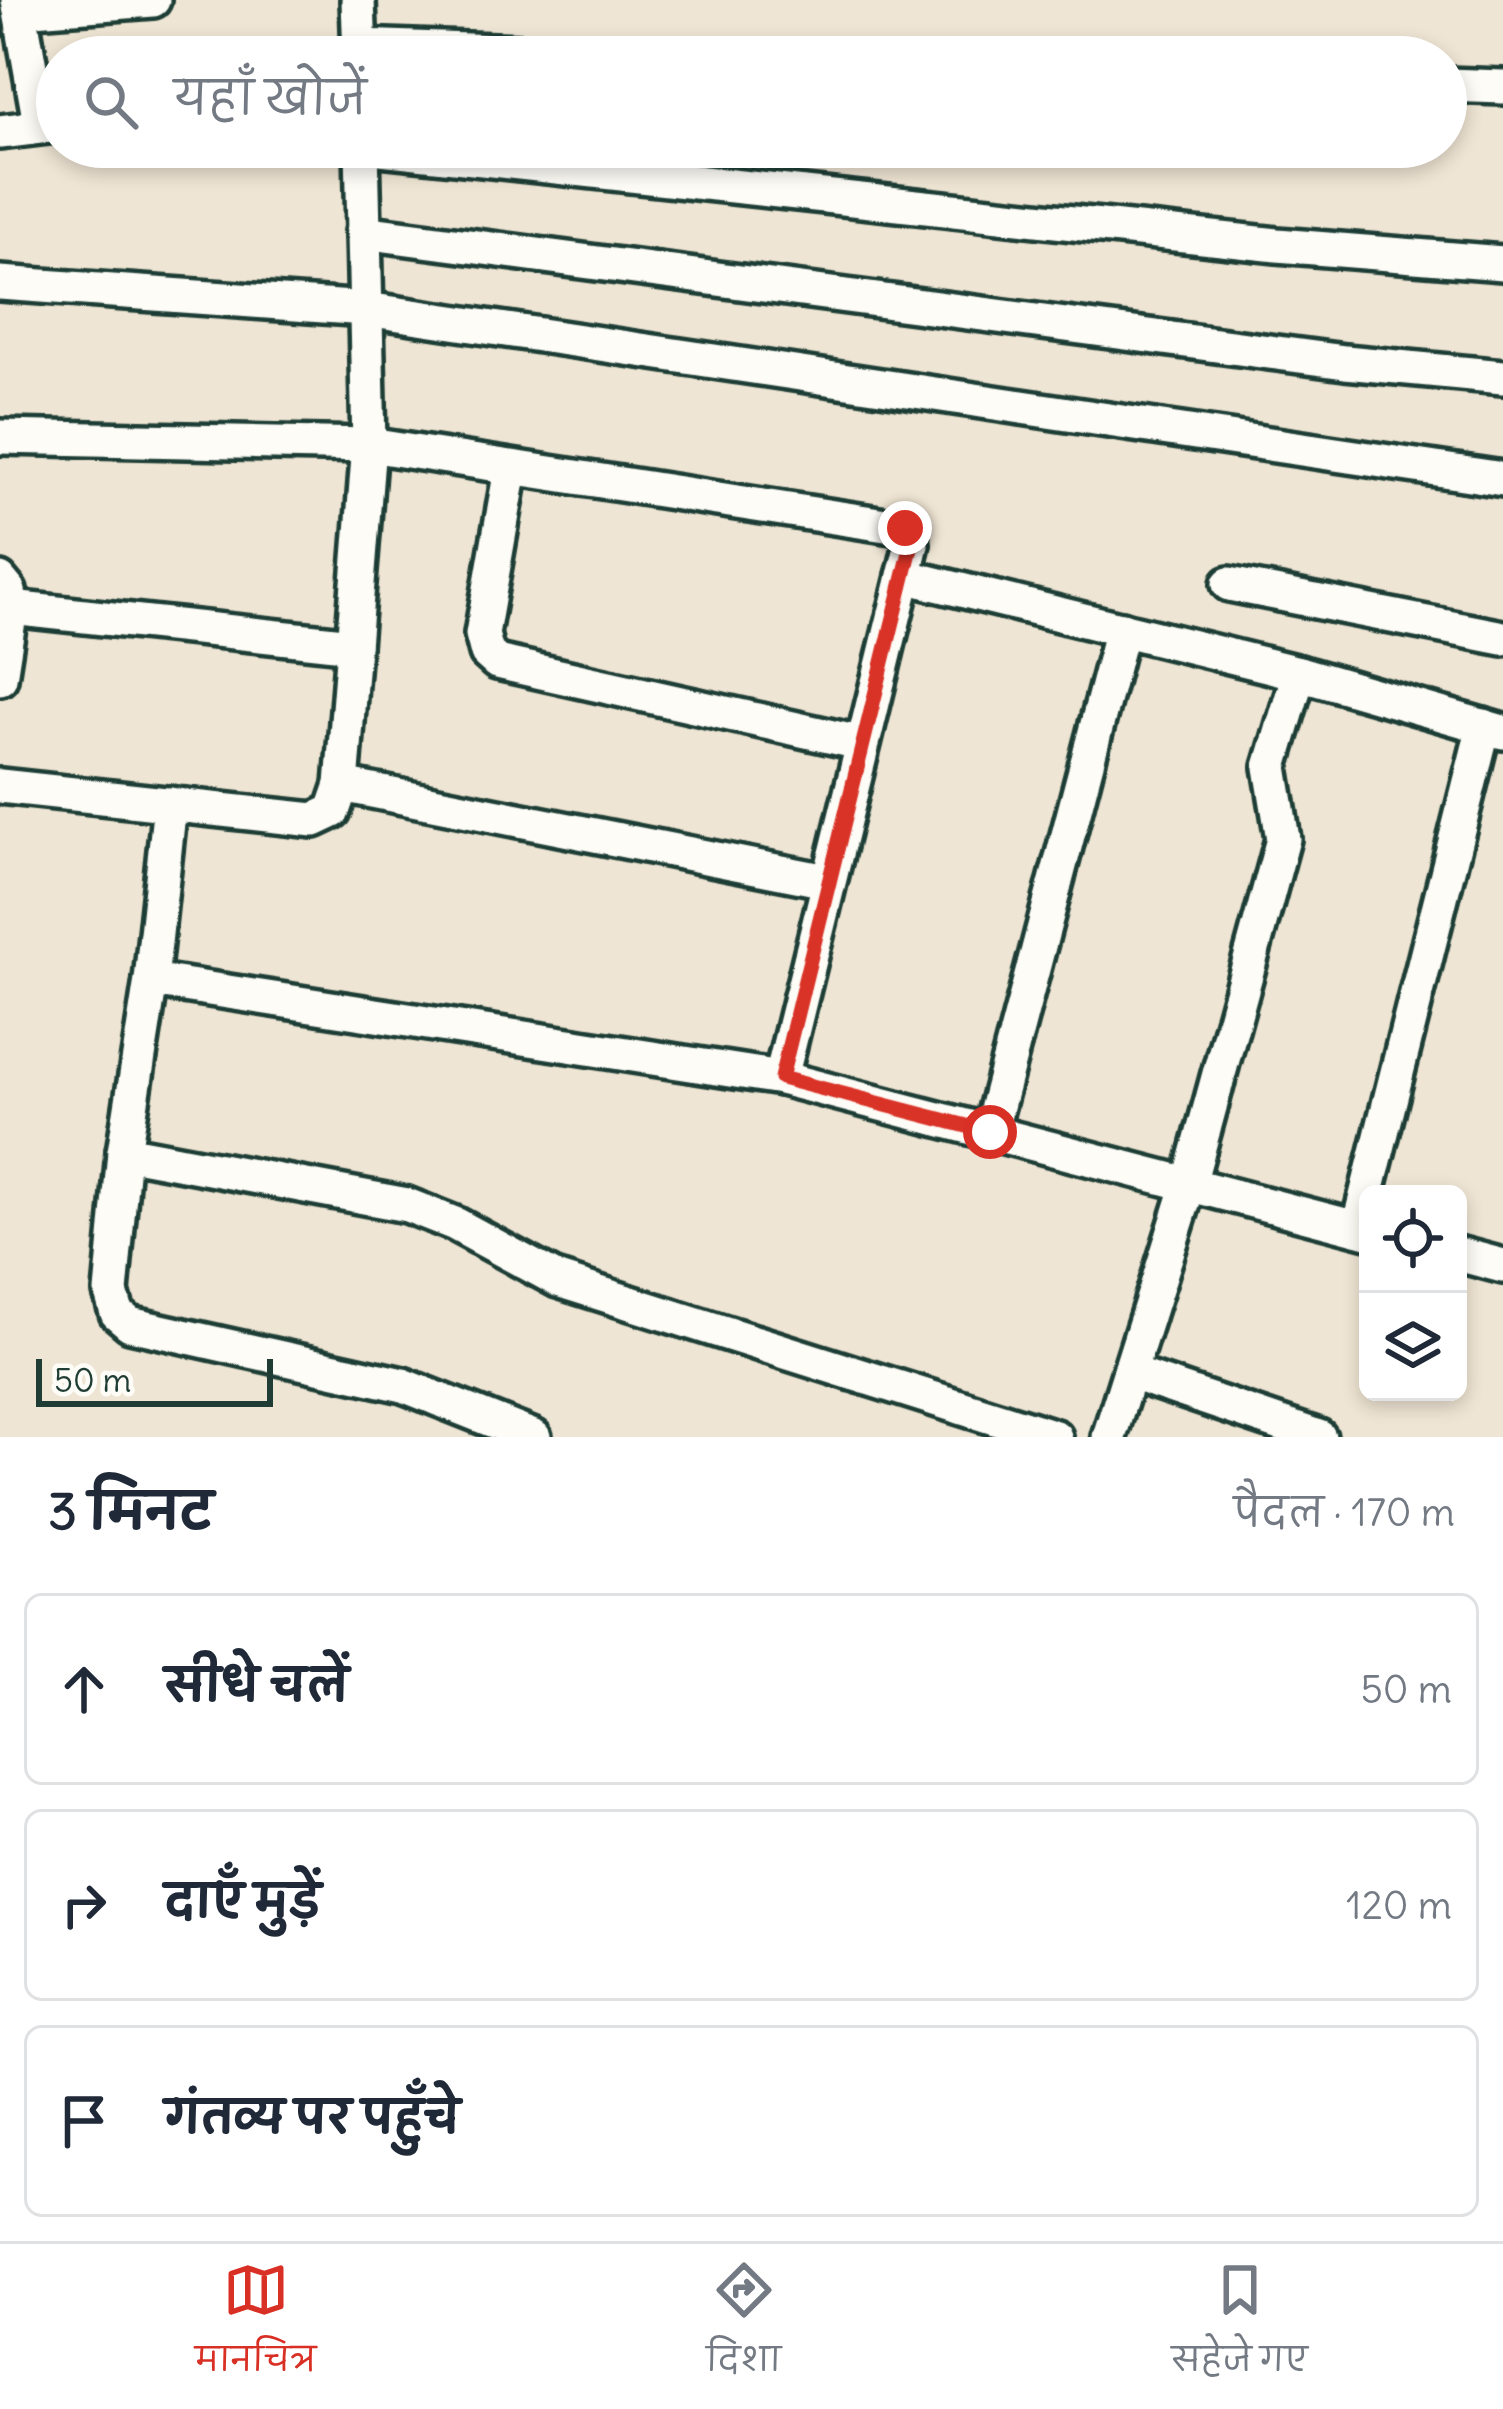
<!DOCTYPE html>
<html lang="hi">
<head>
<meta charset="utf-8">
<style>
  :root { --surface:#fff; --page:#f2f2f3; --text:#1f2937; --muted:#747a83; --line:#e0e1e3; --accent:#d93025 }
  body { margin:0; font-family:Delius,"Playpen Sans Deva",sans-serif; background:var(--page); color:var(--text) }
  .controls { position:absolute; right:36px; bottom:36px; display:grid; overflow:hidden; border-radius:18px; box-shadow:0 6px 18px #0003 }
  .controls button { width:108px; height:108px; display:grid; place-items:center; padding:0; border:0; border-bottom:3px solid var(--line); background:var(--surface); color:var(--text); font:60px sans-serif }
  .scale { position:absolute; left:36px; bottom:30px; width:237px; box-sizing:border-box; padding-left:12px; border:6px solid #1f3d34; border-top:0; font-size:33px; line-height:42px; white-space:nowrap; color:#1f3d34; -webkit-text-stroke:9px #fdfcf7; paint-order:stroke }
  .stop { position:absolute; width:36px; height:36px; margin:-27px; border:9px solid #d93025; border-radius:50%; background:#fff }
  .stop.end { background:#d93025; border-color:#fff; box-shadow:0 3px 12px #0008 }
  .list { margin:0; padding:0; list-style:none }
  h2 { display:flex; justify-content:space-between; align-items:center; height:156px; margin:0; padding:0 48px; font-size:51px }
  h2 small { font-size:39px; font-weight:400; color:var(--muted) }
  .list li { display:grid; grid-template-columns:78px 1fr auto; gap:36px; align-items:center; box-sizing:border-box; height:192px; margin:0 24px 24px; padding:0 24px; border:3px solid var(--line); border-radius:18px }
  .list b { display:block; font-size:45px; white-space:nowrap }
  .list em { font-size:39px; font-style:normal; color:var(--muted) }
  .icon { flex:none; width:66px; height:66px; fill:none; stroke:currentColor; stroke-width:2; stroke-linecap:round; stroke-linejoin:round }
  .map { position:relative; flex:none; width:1503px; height:1437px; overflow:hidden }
  .search { position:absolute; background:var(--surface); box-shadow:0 6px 18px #0003; left:36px; right:36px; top:36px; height:132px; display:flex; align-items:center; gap:30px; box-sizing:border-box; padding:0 42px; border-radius:66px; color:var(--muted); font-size:45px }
  .sheet { height:804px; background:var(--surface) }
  nav { display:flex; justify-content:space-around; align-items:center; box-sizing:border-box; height:168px; border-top:3px solid var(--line); background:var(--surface); font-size:33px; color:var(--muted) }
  nav a { display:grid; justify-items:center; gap:6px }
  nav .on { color:var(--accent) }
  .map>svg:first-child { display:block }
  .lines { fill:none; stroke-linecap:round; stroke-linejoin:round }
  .minor-casing { stroke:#1f3d34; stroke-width:42 }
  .minor { stroke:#fdfcf7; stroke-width:33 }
  .route { stroke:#d93025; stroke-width:15 }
</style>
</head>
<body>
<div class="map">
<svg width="1503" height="1437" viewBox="0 0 1503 1437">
  <rect width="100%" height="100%" fill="#efe5d4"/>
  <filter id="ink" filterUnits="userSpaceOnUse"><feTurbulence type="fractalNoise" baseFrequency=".00833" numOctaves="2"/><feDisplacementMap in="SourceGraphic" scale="24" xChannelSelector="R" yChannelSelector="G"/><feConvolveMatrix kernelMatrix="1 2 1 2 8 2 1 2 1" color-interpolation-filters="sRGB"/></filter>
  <g filter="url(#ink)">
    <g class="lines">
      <defs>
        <g id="minor">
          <path d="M18,0l22,123"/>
          <path d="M358,0l2,57"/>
          <path d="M20,10l133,-10"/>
          <path d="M359,46l301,11"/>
          <path d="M1446,85l57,2"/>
          <path d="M0,132l57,-7"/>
          <path d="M362,147l7,298 -27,340 485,96"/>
          <path d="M371,147l906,98 226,18"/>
          <path d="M363,232l982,130 158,15"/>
          <path d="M0,283l366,26 1137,170"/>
          <path d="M0,437l369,8 536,83 7,16 -131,534"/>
          <path d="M511,469l-29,165 5,19 10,9 363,81"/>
          <path d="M904,576l395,97"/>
          <path d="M0,580l9,11 2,17 342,37"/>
          <path d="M1229,584l274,54"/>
          <path d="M0,678l11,-70"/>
          <path d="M0,786l314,34 19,-9 9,-26"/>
          <path d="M151,980l19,-176"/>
          <path d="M990,1133l132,-504"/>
          <path d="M124,1152l283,53 48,19 103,56 497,157"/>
          <path d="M1358,1228l126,-502"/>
          <path d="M1458,1254l45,12"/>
          <path d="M1131,1373l188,64"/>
          <path d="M534,1437l-131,-52 -273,-61 -13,-11 -6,-21 13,-140 27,-172 630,98 587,153"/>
          <path d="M1109,1437l80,-253 94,-345 -12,-72 28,-94 204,59"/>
        </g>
      </defs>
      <use href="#minor" class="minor-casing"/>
      <use href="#minor" class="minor"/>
    </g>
  </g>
  <g class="lines" filter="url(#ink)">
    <path class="route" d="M905,528l7,16 -131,534 209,54"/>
  </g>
</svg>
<div class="controls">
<button><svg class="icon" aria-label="locate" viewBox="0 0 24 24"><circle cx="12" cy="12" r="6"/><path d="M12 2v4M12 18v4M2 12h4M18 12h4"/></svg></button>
<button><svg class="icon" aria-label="layers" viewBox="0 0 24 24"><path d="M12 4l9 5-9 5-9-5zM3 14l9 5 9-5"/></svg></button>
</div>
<div class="scale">50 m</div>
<div class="stop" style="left:990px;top:1132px"></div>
<div class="stop end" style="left:905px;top:528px"></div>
<div class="search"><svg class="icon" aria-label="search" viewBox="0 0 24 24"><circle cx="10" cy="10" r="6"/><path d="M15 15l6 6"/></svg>यहाँ खोजें</div>
</div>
<section class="sheet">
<h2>3 मिनट<small>पैदल · 170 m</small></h2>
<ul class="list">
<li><svg class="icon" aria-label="ahead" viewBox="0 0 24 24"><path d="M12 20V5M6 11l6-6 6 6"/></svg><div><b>सीधे चलें</b></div><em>50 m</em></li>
<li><svg class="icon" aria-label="right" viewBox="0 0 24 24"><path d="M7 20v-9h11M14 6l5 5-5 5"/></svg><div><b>दाएँ मुड़ें</b></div><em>120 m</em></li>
<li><svg class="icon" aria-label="arrive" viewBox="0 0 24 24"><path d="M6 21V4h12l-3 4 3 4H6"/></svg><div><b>गंतव्य पर पहुँचे</b></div></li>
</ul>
</section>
<nav>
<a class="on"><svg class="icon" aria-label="map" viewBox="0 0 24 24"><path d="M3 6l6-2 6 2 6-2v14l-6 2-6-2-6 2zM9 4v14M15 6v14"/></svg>मानचित्र</a>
<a><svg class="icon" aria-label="directions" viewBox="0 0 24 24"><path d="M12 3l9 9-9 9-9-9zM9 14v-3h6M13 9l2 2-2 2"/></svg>दिशा</a>
<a><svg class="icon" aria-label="saved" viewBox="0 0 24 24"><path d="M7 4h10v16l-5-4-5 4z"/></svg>सहेजे गए</a>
</nav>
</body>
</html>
